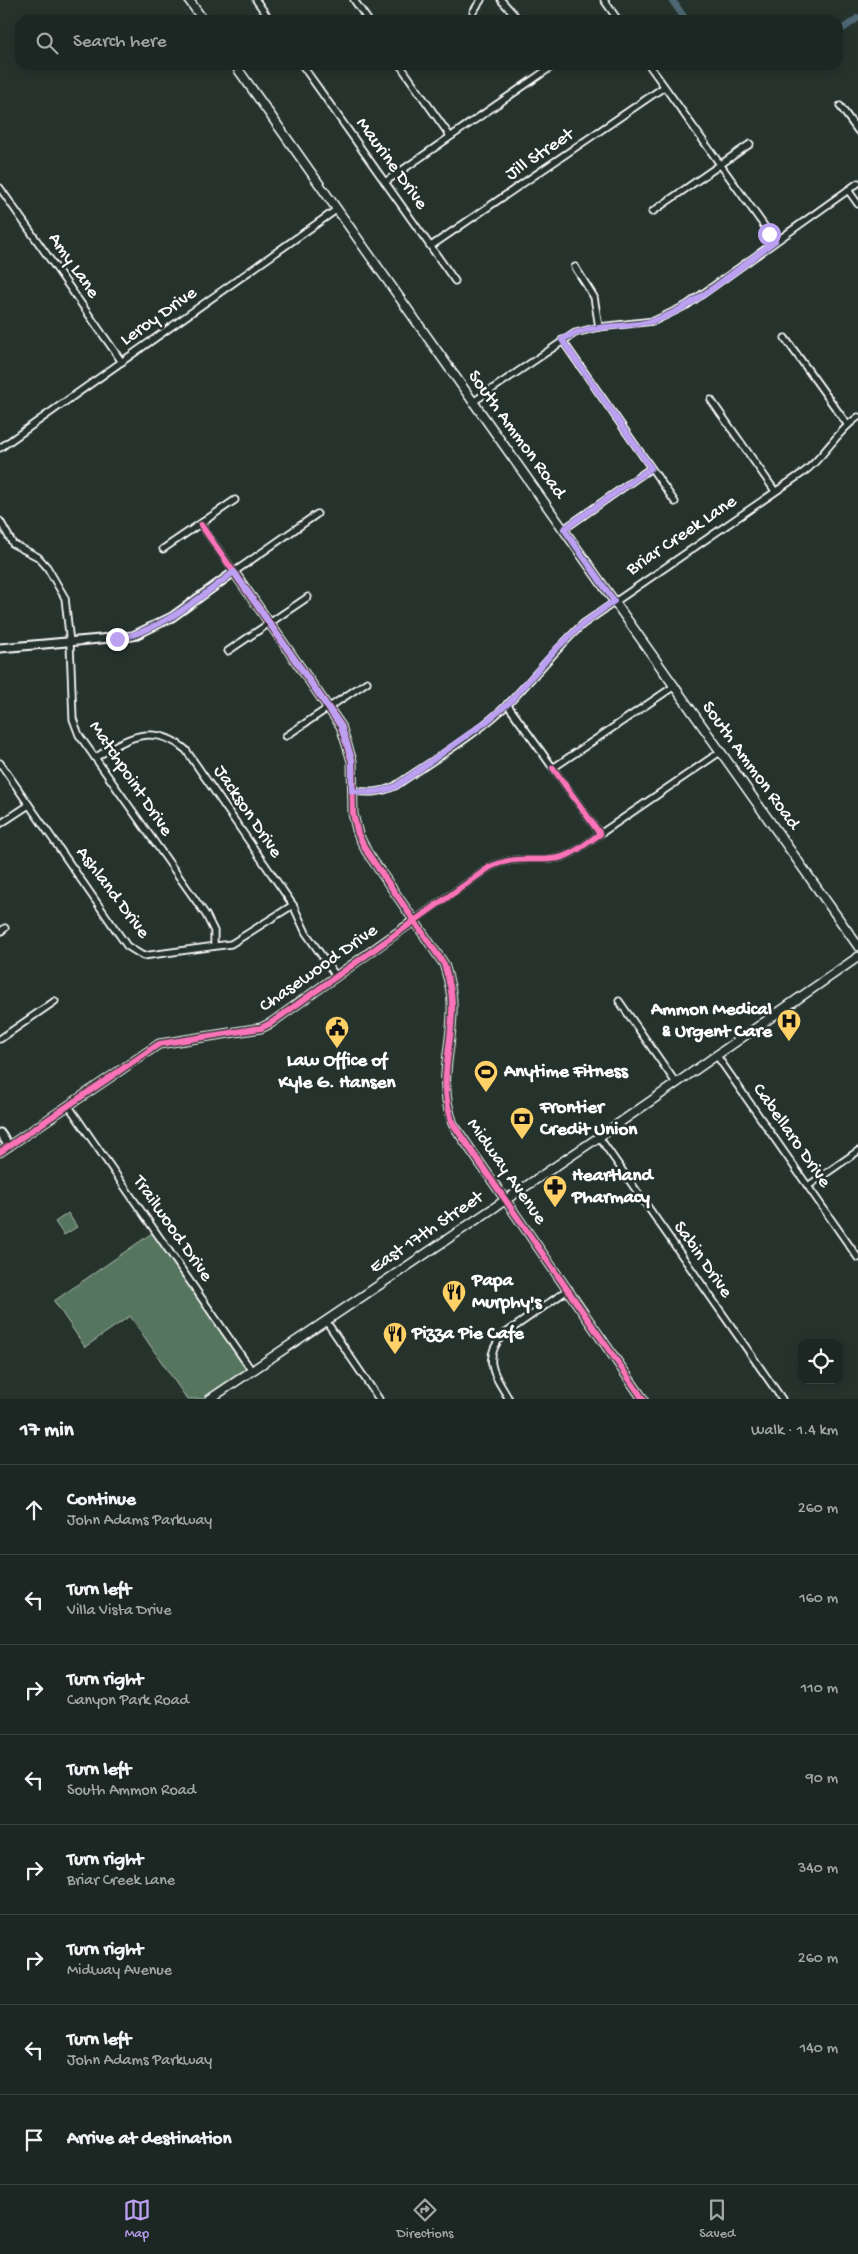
<!DOCTYPE html>
<html lang="en">
<head>
<meta charset="utf-8">
<style>
  :root { --surface:#1c2622; --page:#29322f; --text:#f1f3f6; --muted:#a0a5a5; --line:#3a4340; --accent:#bca0f2 }
  body { margin:0; font-family:"Gochi Hand",sans-serif; background:var(--page); color:var(--text) }
  .controls { position:absolute; right:15px; bottom:15px; display:grid; overflow:hidden; border-radius:10px; box-shadow:0 2px 8px #0003 }
  .controls button { width:45px; height:45px; display:grid; place-items:center; padding:0; border:0; border-bottom:1px solid var(--line); background:var(--surface); color:var(--text); font:25px sans-serif }
  .stop { position:absolute; width:15px; height:15px; margin:-11px; border:4px solid #bca0f2; border-radius:50%; background:#fff }
  .stop.end { background:#bca0f2; border-color:#fff; box-shadow:0 1px 5px #0008 }
  .list { margin:0; padding:0; list-style:none }
  h2 { display:flex; justify-content:space-between; align-items:center; height:65px; margin:0; padding:0 20px; font-size:21px }
  h2 small { font-size:16px; font-weight:400; color:var(--muted) }
  .list li { display:grid; grid-template-columns:32px 1fr auto; gap:15px; align-items:center; box-sizing:border-box; height:90px; padding:0 20px; border-top:1px solid var(--line) }
  .list b { display:block; font-size:19px; white-space:nowrap }
  .list p { margin:0; font-size:16px; white-space:nowrap; color:var(--muted) }
  .list em { font-size:16px; font-style:normal; color:var(--muted) }
  .icon { flex:none; width:28px; height:28px; fill:none; stroke:currentColor; stroke-width:2; stroke-linecap:round; stroke-linejoin:round }
  .map { position:relative; flex:none; width:858px; height:1399px; overflow:hidden }
  .search { position:absolute; background:var(--surface); box-shadow:0 2px 8px #0003; left:15px; right:15px; top:15px; height:55px; display:flex; align-items:center; gap:12px; box-sizing:border-box; padding:0 18px; border-radius:15px; color:var(--muted); font-size:19px }
  .sheet { height:785px; background:var(--surface) }
  nav { display:flex; justify-content:space-around; align-items:center; box-sizing:border-box; height:70px; border-top:1px solid var(--line); background:var(--surface); font-size:14px; color:var(--muted) }
  nav a { display:grid; justify-items:center; gap:2px }
  nav .on { color:var(--accent) }
  .map>svg:first-child { display:block }
  .green { fill:#56755e; stroke:#aabaae }
  .lines { fill:none; stroke-linecap:round; stroke-linejoin:round }
  .canal { stroke:#4e6873; stroke-width:7 }
  .minor-casing { stroke:#fff; stroke-width:9 }
  .tertiary-casing { stroke:#fff; stroke-width:11 }
  .secondary-casing { stroke:#fff; stroke-width:11 }
  .minor { stroke:#26332d; stroke-width:5.5 }
  .tertiary { stroke:#26332d; stroke-width:7 }
  .secondary { stroke:#26332d; stroke-width:8 }
  .cycleway-casing { stroke:#26332d; stroke-width:9 }
  .cycleway { stroke:#fb73b8; stroke-width:6 }
  .route { stroke:#bca0f2; stroke-width:6 }
  .labels { text-anchor:middle; dominant-baseline:central; stroke-width:5; stroke-linejoin:round; paint-order:stroke }
  .street-label { font-size:19px; fill:#fff; stroke:#26332d }
  .poi-label { font-size:19px; font-weight:bold; fill:#fff; stroke:#26332d; text-anchor:start }
</style>
</head>
<body>
<div class="map">
<svg width="858" height="1399" viewBox="0 0 858 1399">
  <rect width="100%" height="100%" fill="#26332d"/>
  <filter id="ink" filterUnits="userSpaceOnUse"><feTurbulence type="fractalNoise" baseFrequency=".02" numOctaves="2"/><feDisplacementMap in="SourceGraphic" scale="10" xChannelSelector="R" yChannelSelector="G"/><feConvolveMatrix kernelMatrix="1 2 1 2 8 2 1 2 1" color-interpolation-filters="sRGB"/></filter>
  <g filter="url(#ink)">
    <g class="green">
      <path d="M68,1213l9,14 -13,8 -9,-13z"/>
      <path d="M155,1231l97,140 -42,28h-23l-57,-83 -45,31 -31,-46z"/>
    </g>
    <g class="lines">
      <g class="canal">
        <path d="M672,0l14,20"/>
        <path d="M838,32l20,-14"/>
      </g>
      <defs>
        <g id="minor">
          <path d="M256,0l14,20"/>
          <path d="M354,0l14,20"/>
          <path d="M501,0l18,20"/>
          <path d="M604,0l14,20"/>
          <path d="M473,12l8,-12"/>
          <path d="M302,65l153,216"/>
          <path d="M400,65l50,71"/>
          <path d="M649,65l126,176"/>
          <path d="M840,106l18,25"/>
          <path d="M385,182l169,-117"/>
          <path d="M0,188l122,174"/>
          <path d="M848,190l10,14"/>
          <path d="M652,212l98,-68"/>
          <path d="M431,246l233,-159"/>
          <path d="M575,267l19,30 5,30"/>
          <path d="M785,338l62,86"/>
          <path d="M562,340l113,162"/>
          <path d="M711,400l64,91"/>
          <path d="M473,402l102,-69 24,-6 55,-6 33,-16 171,-122"/>
          <path d="M0,448l336,-238"/>
          <path d="M0,521l13,23 25,13 9,10 18,31 5,45 3,76 6,16 127,180 8,16v15"/>
          <path d="M201,525l33,47 83,-58"/>
          <path d="M564,529l87,-61"/>
          <path d="M163,549l72,-49"/>
          <path d="M228,651l80,-54"/>
          <path d="M507,704l46,64 120,-81"/>
          <path d="M286,736l81,-54"/>
          <path d="M95,758c30,-20 59,-36 91,-8l107,155 13,28 30,43"/>
          <path d="M0,763l127,183 16,10 88,-12 62,-39"/>
          <path d="M352,791c18,2 28,2 43,-5 39,-27 82,-51 115,-84 25,-26 47,-54 73,-78l221,-152c21,-16 32,-40 54,-55"/>
          <path d="M0,824l29,-19"/>
          <path d="M600,834l120,-82"/>
          <path d="M415,920l75,-53c24,-11 37,-6 62,-8 18,-1 33,-15 48,-25l-47,-66"/>
          <path d="M0,932l5,-4"/>
          <path d="M619,1001l57,82"/>
          <path d="M0,1039l55,-38"/>
          <path d="M717,1056l141,202"/>
          <path d="M68,1105l184,266"/>
          <path d="M599,1137l183,262"/>
          <path d="M808,1186l50,-35"/>
          <path d="M326,1321l53,78"/>
          <path d="M509,1399c-14,-23 -28,-40 -6,-64l66,-46"/>
        </g>
        <g id="tertiary">
          <path d="M0,648l133,-12 39,-19 62,-45 107,154 11,35 1,53 5,20 9,18 77,112c4,13 8,25 8,38 2,45 -16,75 1,122l190,275"/>
          <path d="M0,1133l9,13"/>
          <path d="M0,1152l159,-108 102,-16 10,-5 144,-103"/>
        </g>
        <g id="secondary">
          <path d="M189,0l14,20"/>
          <path d="M235,65l623,881"/>
          <path d="M210,1399l389,-262 259,-180"/>
        </g>
      </defs>
      <use href="#minor" class="minor-casing"/>
      <use href="#tertiary" class="tertiary-casing"/>
      <use href="#secondary" class="secondary-casing"/>
      <use href="#minor" class="minor"/>
      <use href="#tertiary" class="tertiary"/>
      <use href="#secondary" class="secondary"/>
      <defs>
        <g id="cycleway">
          <path d="M201,525l140,201 11,35 1,53 5,20 9,18 77,112c4,13 8,25 8,38 2,45 -16,75 1,122l190,275"/>
          <path d="M0,1152l159,-108 102,-16 10,-5 219,-156c24,-11 37,-6 62,-8 18,-1 33,-15 48,-25l-47,-66"/>
        </g>
      </defs>
      <use href="#cycleway" class="cycleway-casing"/>
      <use href="#cycleway" class="cycleway"/>
    </g>
  </g>
  <g class="lines" filter="url(#ink)">
    <path class="route" d="M117,639c45,-9 81,-40 117,-67l107,154 11,34v31c18,2 28,2 44,-5l90,-64 24,-20 46,-53 27,-25 31,-23 -50,-72 87,-61 -89,-128c29,-19 63,-10 94,-20 37,-12 86,-55 119,-79l-6,-7"/>
  </g>
  <defs>
    <symbol id="hospital-pin" viewBox="-11 -11 22 30"><path d="M0 17L-7.5 6A9.5 9.5 0 1 1 7.5 6Z" fill="#ffd166" stroke="#26332d"/><path d="M-5-5h3v3.5h4V-5h3V5h-3V1.5h-4V5h-3Z" fill="#111"/></symbol>
    <symbol id="civic-pin" viewBox="-11 -11 22 30"><path d="M0 17L-7.5 6A9.5 9.5 0 1 1 7.5 6Z" fill="#ffd166" stroke="#26332d"/><path d="M-.6-6.5H3V-4.5H.6V-3L4-1V1h2V6H-6V1h2V-1L-.6-3ZM-1.2 2.5V6h2.4V2.5Z" fill="#111"/></symbol>
    <symbol id="stadium-pin" viewBox="-11 -11 22 30"><path d="M0 17L-7.5 6A9.5 9.5 0 1 1 7.5 6Z" fill="#ffd166" stroke="#26332d"/><path d="M0-5a6.5 5 0 1 0 0 10a6.5 5 0 1 0 0-10ZM-3.5-1.8h7v3.6h-7Z" fill="#111"/></symbol>
    <symbol id="bank-pin" viewBox="-11 -11 22 30"><path d="M0 17L-7.5 6A9.5 9.5 0 1 1 7.5 6Z" fill="#ffd166" stroke="#26332d"/><path d="M-6-4H6V4H-6ZM0-2.3a2.3 2.3 0 1 0 0 4.6a2.3 2.3 0 1 0 0-4.6Z" fill="#111"/></symbol>
    <symbol id="pharmacy-pin" viewBox="-11 -11 22 30"><path d="M0 17L-7.5 6A9.5 9.5 0 1 1 7.5 6Z" fill="#ffd166" stroke="#26332d"/><path d="M-2-6h4v4h4v4h-4v4h-4v-4h-4v-4h4Z" fill="#111"/></symbol>
    <symbol id="restaurant-pin" viewBox="-11 -11 22 30"><path d="M0 17L-7.5 6A9.5 9.5 0 1 1 7.5 6Z" fill="#ffd166" stroke="#26332d"/><path d="M-5-6h1v4h1v-4h1v4h1v-4h1v5L-1.5 .5V6h-2V.5L-5-1ZM5-6V6H3V1.5H1.5Q1.5-4 5-6Z" fill="#111"/></symbol>
  </defs>
  <g fill-rule="evenodd">
    <use href="#hospital-pin" x="775" y="1007" width="28" height="38"/>
    <use href="#civic-pin" x="323" y="1014" width="28" height="38"/>
    <use href="#stadium-pin" x="472" y="1058" width="28" height="38"/>
    <use href="#bank-pin" x="508" y="1105" width="28" height="38"/>
    <use href="#pharmacy-pin" x="541" y="1173" width="28" height="38"/>
    <use href="#restaurant-pin" x="440" y="1278" width="28" height="38"/>
    <use href="#restaurant-pin" x="381" y="1320" width="28" height="38"/>
  </g>
  <g class="labels">
    <g class="street-label">
      <text transform="translate(540 155) rotate(-34)">Jill Street</text>
      <text transform="translate(391 164) rotate(54)">Maurine Drive</text>
      <text transform="translate(73 266) rotate(55)">Amy Lane</text>
      <text transform="translate(159 317) rotate(-35)">Leroy Drive</text>
      <text transform="translate(516 435) rotate(54)">South Ammon Road</text>
      <text transform="translate(682 536) rotate(-34)">Briar Creek Lane</text>
      <text transform="translate(750 766) rotate(54)">South Ammon Road</text>
      <text transform="translate(130 779) rotate(56)">Matchpoint Drive</text>
      <text transform="translate(247 812) rotate(56)">Jackson Drive</text>
      <text transform="translate(112 893) rotate(53)">Ashland Drive</text>
      <text transform="translate(319 969) rotate(-35)">Chasewood Drive</text>
      <text transform="translate(791 1136) rotate(55)">Cabellaro Drive</text>
      <text transform="translate(506 1172) rotate(55)">Midway Avenue</text>
      <text transform="translate(172 1229) rotate(55)">Trailwood Drive</text>
      <text transform="translate(427 1233) rotate(-34)">East 17th Street</text>
      <text transform="translate(702 1260) rotate(55)">Sabin Drive</text>
    </g>
    <g class="poi-label">
      <text x="772" y="1010" text-anchor="end">Ammon Medical<tspan x="772" dy="22">&amp; Urgent Care</tspan></text>
      <text x="337" y="1061" text-anchor="middle">Law Office of<tspan x="337" dy="22">Kyle G. Hansen</tspan></text>
      <text x="504" y="1072">Anytime Fitness</text>
      <text x="540" y="1108">Frontier<tspan x="540" dy="22">Credit Union</tspan></text>
      <text x="572" y="1176">Heartland<tspan x="572" dy="22">Pharmacy</tspan></text>
      <text x="472" y="1281">Papa<tspan x="472" dy="22">Murphy's</tspan></text>
      <text x="412" y="1334">Pizza Pie Cafe</text>
    </g>
  </g>
</svg>
<div class="controls">
<button><svg class="icon" aria-label="locate" viewBox="0 0 24 24"><circle cx="12" cy="12" r="6"/><path d="M12 2v4M12 18v4M2 12h4M18 12h4"/></svg></button>
</div>
<div class="stop" style="left:769px;top:234px"></div>
<div class="stop end" style="left:117px;top:639px"></div>
<div class="search"><svg class="icon" aria-label="search" viewBox="0 0 24 24"><circle cx="10" cy="10" r="6"/><path d="M15 15l6 6"/></svg>Search here</div>
</div>
<section class="sheet">
<h2>17 min<small>Walk · 1.4 km</small></h2>
<ul class="list">
<li><svg class="icon" aria-label="ahead" viewBox="0 0 24 24"><path d="M12 20V5M6 11l6-6 6 6"/></svg><div><b>Continue</b><p>John Adams Parkway</p></div><em>260 m</em></li>
<li><svg class="icon" aria-label="left" viewBox="0 0 24 24"><path d="M17 20v-9H6M10 6l-5 5 5 5"/></svg><div><b>Turn left</b><p>Villa Vista Drive</p></div><em>160 m</em></li>
<li><svg class="icon" aria-label="right" viewBox="0 0 24 24"><path d="M7 20v-9h11M14 6l5 5-5 5"/></svg><div><b>Turn right</b><p>Canyon Park Road</p></div><em>110 m</em></li>
<li><svg class="icon" aria-label="left" viewBox="0 0 24 24"><path d="M17 20v-9H6M10 6l-5 5 5 5"/></svg><div><b>Turn left</b><p>South Ammon Road</p></div><em>90 m</em></li>
<li><svg class="icon" aria-label="right" viewBox="0 0 24 24"><path d="M7 20v-9h11M14 6l5 5-5 5"/></svg><div><b>Turn right</b><p>Briar Creek Lane</p></div><em>340 m</em></li>
<li><svg class="icon" aria-label="right" viewBox="0 0 24 24"><path d="M7 20v-9h11M14 6l5 5-5 5"/></svg><div><b>Turn right</b><p>Midway Avenue</p></div><em>260 m</em></li>
<li><svg class="icon" aria-label="left" viewBox="0 0 24 24"><path d="M17 20v-9H6M10 6l-5 5 5 5"/></svg><div><b>Turn left</b><p>John Adams Parkway</p></div><em>140 m</em></li>
<li><svg class="icon" aria-label="arrive" viewBox="0 0 24 24"><path d="M6 21V4h12l-3 4 3 4H6"/></svg><div><b>Arrive at destination</b></div></li>
</ul>
</section>
<nav>
<a class="on"><svg class="icon" aria-label="map" viewBox="0 0 24 24"><path d="M3 6l6-2 6 2 6-2v14l-6 2-6-2-6 2zM9 4v14M15 6v14"/></svg>Map</a>
<a><svg class="icon" aria-label="directions" viewBox="0 0 24 24"><path d="M12 3l9 9-9 9-9-9zM9 14v-3h6M13 9l2 2-2 2"/></svg>Directions</a>
<a><svg class="icon" aria-label="saved" viewBox="0 0 24 24"><path d="M7 4h10v16l-5-4-5 4z"/></svg>Saved</a>
</nav>
</body>
</html>
